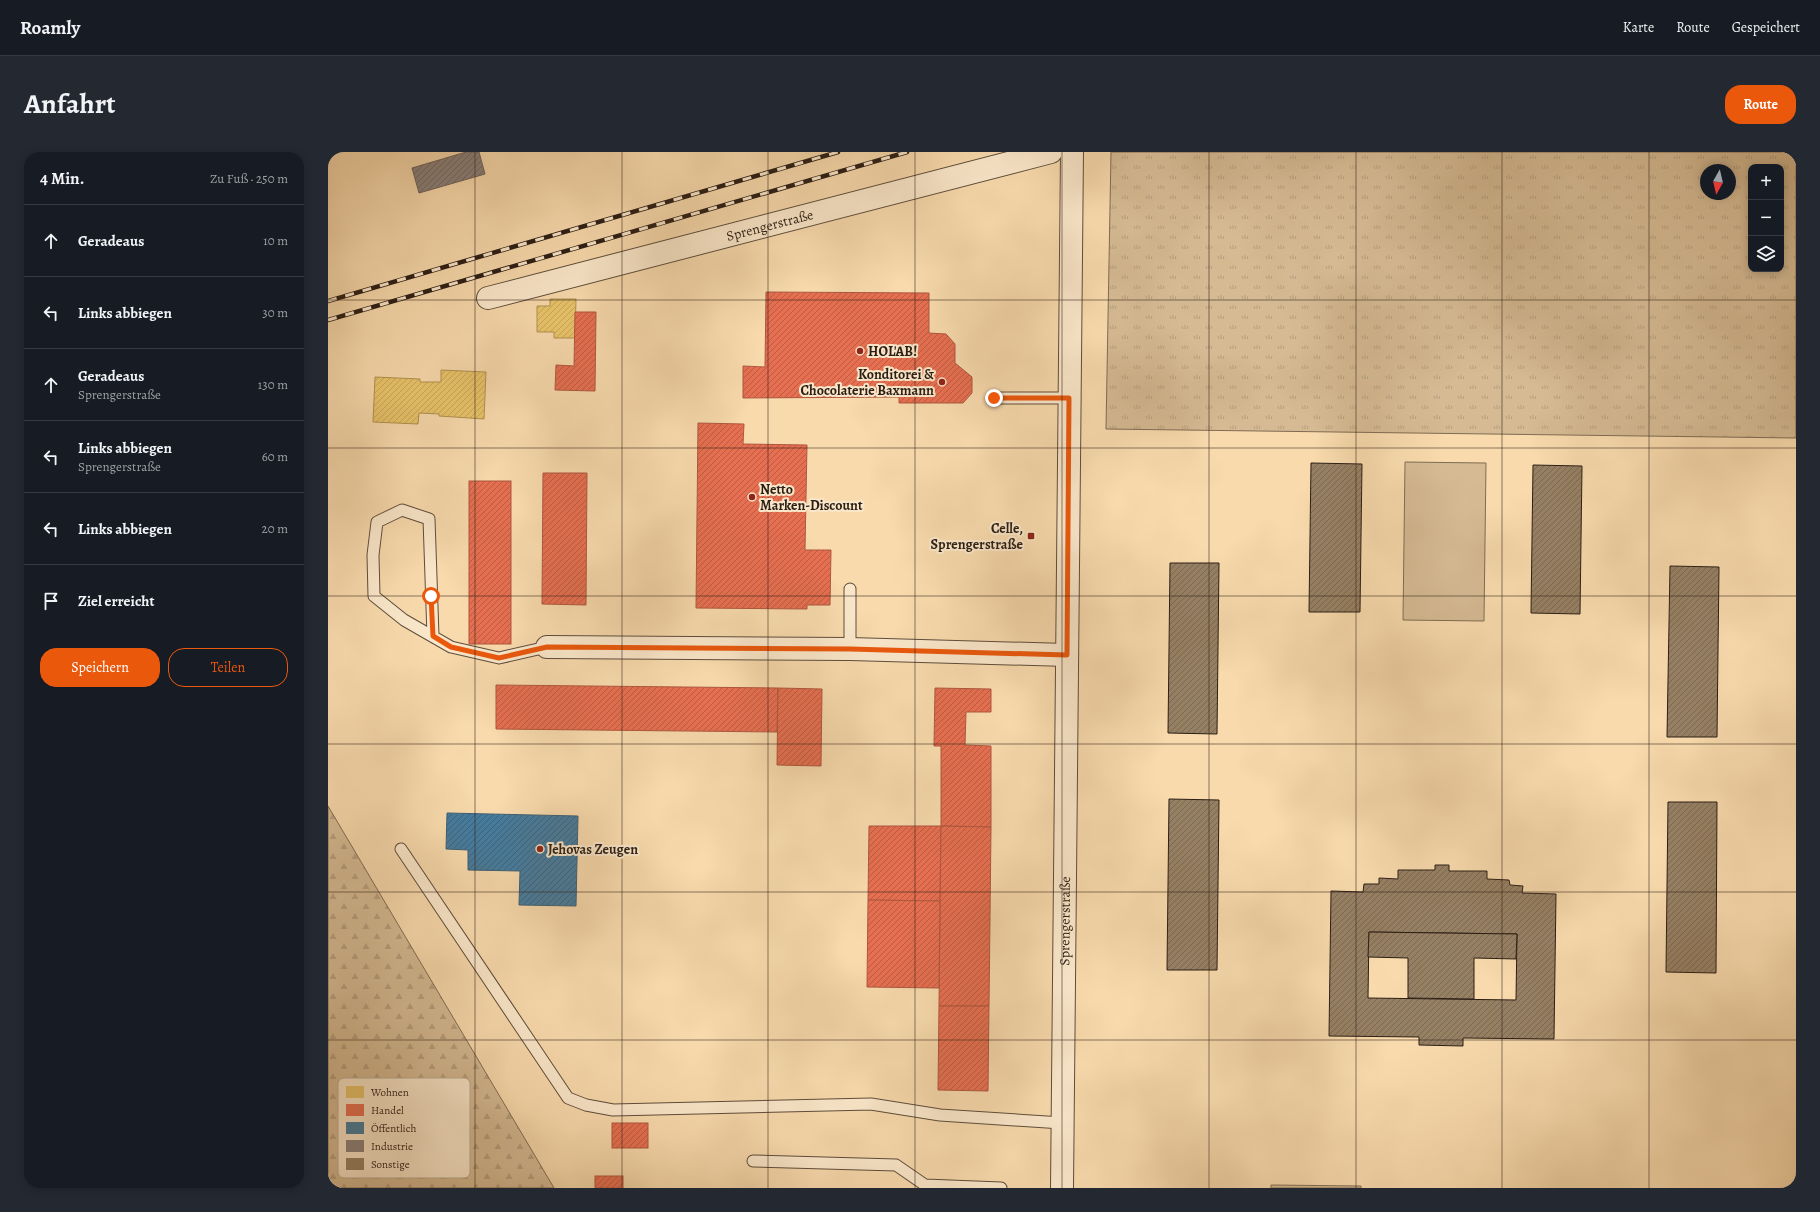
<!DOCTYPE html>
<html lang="de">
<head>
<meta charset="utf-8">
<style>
  :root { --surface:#171b24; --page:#242831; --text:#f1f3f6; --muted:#9ea1a6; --line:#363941; --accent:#ea580c }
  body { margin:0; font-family:Alegreya,serif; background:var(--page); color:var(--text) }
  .controls { position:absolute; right:12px; top:12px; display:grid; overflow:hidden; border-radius:8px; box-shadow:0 2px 10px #0003 }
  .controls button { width:36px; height:36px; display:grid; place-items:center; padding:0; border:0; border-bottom:1px solid var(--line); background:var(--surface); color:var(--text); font:20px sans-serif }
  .compass { position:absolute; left:1372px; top:12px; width:36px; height:36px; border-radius:50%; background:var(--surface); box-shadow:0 2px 10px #0003; rotate:188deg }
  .stop { position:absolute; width:12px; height:12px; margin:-9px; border:3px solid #ea580c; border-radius:50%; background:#fff }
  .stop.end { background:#ea580c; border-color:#fff; box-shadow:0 1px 4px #0008 }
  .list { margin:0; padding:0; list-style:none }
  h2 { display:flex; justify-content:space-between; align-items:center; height:52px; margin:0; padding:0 16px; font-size:17px }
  h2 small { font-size:13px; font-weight:400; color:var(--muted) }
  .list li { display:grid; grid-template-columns:26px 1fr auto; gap:12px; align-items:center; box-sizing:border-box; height:72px; padding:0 16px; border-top:1px solid var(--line) }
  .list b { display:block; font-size:15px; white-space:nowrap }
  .list p { margin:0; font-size:13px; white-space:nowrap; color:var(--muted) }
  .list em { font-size:13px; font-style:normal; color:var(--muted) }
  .actions { display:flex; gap:8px; padding:12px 16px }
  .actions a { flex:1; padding:9px 0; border:1px solid var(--accent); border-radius:16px; text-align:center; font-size:14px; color:var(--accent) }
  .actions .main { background:var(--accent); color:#fff }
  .icon { flex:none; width:22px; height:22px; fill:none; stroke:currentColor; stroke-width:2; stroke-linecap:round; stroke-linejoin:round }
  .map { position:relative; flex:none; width:1468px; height:1036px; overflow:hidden; border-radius:16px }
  header { display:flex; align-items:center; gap:24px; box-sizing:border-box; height:56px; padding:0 20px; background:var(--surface); border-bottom:1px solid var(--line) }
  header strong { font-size:19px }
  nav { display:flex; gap:22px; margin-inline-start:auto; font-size:14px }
  .intro { display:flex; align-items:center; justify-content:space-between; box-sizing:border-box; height:96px; padding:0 24px }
  h1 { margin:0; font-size:28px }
  .button { padding:10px 18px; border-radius:16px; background:var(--accent); color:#fff; font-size:14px; font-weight:700 }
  main { display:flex; gap:24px; padding:0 24px }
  aside { flex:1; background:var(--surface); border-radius:16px; box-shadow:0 2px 10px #0003 }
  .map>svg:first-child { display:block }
  .grass { fill:url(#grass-tufts); stroke:#806c54; fill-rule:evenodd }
  .forest { fill:url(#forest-firs); stroke:#806c54 }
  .pitch { fill:#d5ba93; stroke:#806c54 }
  .homes { fill:url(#homes-hatch); stroke:#b09250 }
  .shops { fill:url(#shops-hatch); stroke:#af573f }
  .public { fill:url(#public-hatch); stroke:#3d5f74 }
  .industry { fill:url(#industry-hatch); stroke:#6e635d }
  .building { fill:url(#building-hatch); stroke:#2b1e15; fill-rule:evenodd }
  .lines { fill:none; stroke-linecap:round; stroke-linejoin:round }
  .service-casing { stroke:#5e4d3b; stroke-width:13 }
  .minor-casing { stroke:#5e4d3b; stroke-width:24 }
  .tertiary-casing { stroke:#5e4d3b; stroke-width:24 }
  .service { stroke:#fae7ca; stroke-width:11 }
  .minor { stroke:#fae7ca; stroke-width:22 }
  .tertiary { stroke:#fae7ca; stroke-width:22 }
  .rail-casing { stroke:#2b1e15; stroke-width:4.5 }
  .rail { stroke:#fae7ca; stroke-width:3; stroke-dasharray:9; stroke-linecap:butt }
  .route { stroke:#ea580c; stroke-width:5 }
  .grid { fill:none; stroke:#2b1e15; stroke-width:1; stroke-opacity:0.55 }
  .poi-dot { fill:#8f2418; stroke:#fae7ca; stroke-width:1.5 }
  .labels { text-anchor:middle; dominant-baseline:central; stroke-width:4; stroke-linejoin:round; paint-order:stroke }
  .street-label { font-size:14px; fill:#2b1e15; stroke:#fae7ca }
  .poi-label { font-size:14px; font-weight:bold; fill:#2b1e15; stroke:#fae7ca; text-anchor:start }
  .key { fill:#fae7ca; stroke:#bcab94; stroke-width:1 }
  .key-label { font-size:11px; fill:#2b1e15 }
</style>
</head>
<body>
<header>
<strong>Roamly</strong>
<nav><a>Karte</a><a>Route</a><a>Gespeichert</a></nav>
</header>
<div class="intro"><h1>Anfahrt</h1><a class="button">Route</a></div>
<main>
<aside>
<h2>4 Min.<small>Zu Fuß · 250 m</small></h2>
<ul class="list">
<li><svg class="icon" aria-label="ahead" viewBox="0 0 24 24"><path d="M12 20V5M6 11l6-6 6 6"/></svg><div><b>Geradeaus</b></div><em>10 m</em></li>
<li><svg class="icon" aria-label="left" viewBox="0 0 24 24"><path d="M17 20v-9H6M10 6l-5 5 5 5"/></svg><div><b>Links abbiegen</b></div><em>30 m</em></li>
<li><svg class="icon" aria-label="ahead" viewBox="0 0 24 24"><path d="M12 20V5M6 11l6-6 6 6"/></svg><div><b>Geradeaus</b><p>Sprengerstraße</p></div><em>130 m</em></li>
<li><svg class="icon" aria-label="left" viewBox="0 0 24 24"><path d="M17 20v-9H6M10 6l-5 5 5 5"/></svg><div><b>Links abbiegen</b><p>Sprengerstraße</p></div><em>60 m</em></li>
<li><svg class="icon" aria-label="left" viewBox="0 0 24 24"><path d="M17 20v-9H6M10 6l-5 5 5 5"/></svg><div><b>Links abbiegen</b></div><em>20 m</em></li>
<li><svg class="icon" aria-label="arrive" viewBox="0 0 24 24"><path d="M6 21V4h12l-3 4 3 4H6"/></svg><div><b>Ziel erreicht</b></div></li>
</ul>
<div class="actions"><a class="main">Speichern</a><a>Teilen</a></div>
</aside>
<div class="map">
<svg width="1468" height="1036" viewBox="0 0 1468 1036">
  <defs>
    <pattern id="grass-tufts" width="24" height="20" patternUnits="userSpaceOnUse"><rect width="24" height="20" fill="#d5ba93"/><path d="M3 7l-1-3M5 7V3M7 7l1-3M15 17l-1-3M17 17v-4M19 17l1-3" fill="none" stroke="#b79f7e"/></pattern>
    <pattern id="forest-firs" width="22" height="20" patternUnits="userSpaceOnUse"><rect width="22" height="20" fill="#d5ba93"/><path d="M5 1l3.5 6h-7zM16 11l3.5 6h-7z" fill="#b79f7e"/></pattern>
    <pattern id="homes-hatch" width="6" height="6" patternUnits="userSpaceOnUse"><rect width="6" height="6" fill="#e9c46a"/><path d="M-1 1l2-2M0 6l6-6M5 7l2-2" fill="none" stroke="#c8a85b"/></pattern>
    <pattern id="shops-hatch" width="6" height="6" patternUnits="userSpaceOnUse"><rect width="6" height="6" fill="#e76f51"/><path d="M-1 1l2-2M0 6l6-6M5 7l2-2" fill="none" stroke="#bb5b42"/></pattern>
    <pattern id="public-hatch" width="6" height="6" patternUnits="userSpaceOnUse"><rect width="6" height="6" fill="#457b9d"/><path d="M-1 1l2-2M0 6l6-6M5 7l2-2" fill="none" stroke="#3a647f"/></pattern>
    <pattern id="industry-hatch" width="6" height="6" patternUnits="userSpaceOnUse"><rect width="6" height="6" fill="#8a817c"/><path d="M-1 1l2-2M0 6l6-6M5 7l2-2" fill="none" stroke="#716964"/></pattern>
    <pattern id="building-hatch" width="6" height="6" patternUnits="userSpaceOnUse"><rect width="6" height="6" fill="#968064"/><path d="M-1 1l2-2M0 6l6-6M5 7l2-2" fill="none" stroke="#7b6851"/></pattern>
  </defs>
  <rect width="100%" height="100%" fill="#f8daad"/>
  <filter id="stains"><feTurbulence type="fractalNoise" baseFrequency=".005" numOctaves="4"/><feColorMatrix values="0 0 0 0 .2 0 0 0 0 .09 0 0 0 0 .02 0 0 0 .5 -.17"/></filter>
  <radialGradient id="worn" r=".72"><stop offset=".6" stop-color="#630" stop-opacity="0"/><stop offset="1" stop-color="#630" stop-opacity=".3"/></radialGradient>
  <path class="grass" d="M783,0h685v286l-690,-9zM1423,15h30v102h-30zM1378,18h24v24h-24z"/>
  <path class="forest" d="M0,654l226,382h-226z"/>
  <g class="pitch">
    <path d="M1077,310l81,1 -2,158 -81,-1z"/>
    <path d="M943,1033l90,1v2h-90z"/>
  </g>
  <g class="homes">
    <path d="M222,147h26l-1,39h-21v-6h-17v-26h13z"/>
    <path d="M113,218l45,2 -2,47 -45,-3v-2l-20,-1 -1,11 -45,-2 2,-45 45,2v3h21z"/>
  </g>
  <g class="shops">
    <path d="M438,140l163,1v40l17,1 9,10v19l17,14v16l-9,10h-64v-6l-156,1v-32l22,1z"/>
    <path d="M247,160h21l-1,79 -40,-1 1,-25 18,1z"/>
    <path d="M370,271l46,1 -1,20 64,1 -2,105h26l-1,55h-23v4l-111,-1z"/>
    <path d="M215,321h44l-1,132 -44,-1z"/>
    <rect x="141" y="329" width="42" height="163"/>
    <path d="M168,533l282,3 -1,44 -281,-3z"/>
    <path d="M450,536l44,1 -1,77 -44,-1z"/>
    <path d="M607,536l56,1v23h-25l-1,33 26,1v81l-50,-1v-80h-7z"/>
    <path d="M541,674h72l-1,75 -72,-1z"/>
    <path d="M613,674l50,1 -2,179h-50z"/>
    <path d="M540,748l72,1 -1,87 -72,-1z"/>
    <path d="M611,854h50l-1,85 -50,-1z"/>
    <rect x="284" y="971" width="36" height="25"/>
    <rect x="267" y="1024" width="28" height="12"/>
  </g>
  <path class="public" d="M119,661l131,3 -2,90 -57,-1 1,-34 -52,-1v-20l-22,-1z"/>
  <path class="industry" d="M138,0h13l6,22 -66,19 -7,-25z"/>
  <g class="building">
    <path d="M983,311l51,1 -2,148h-51z"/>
    <path d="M1205,313l49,1 -2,148 -49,-1z"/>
    <path d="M842,411h49l-2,171 -49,-1z"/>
    <path d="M1342,414l49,1 -2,170h-50z"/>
    <path d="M841,647l50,1 -2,170h-50z"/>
    <path d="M1340,650h49l-1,171 -50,-1z"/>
    <path d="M1107,713h14v6h38v8l22,1 1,5 13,1 -1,7 34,1 -2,145 -91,-1v8l-44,-1v-8l-90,-1 2,-145 32,1 1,-8h15v-6l19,1v-9h37zM1041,780l148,2 -1,66 -148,-2z"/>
    <path d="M1041,780l148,2 -1,25 -42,-1v41l-66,-1v-40l-40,-1z"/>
  </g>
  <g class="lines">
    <defs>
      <g id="service">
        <path d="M666,246h75"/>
        <path d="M105,484l-4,-117 -27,-9 -25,12 -4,33 1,41 30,24 47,27 48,11 48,-11"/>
        <path d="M522,497v-60"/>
        <path d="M73,697l167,249 18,7 27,5 258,-6 69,11 122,8"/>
        <path d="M425,1009l143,4 29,20 76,3"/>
      </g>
      <g id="minor">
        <path id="s1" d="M160,146l563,-146"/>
        <path d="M219,495l303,2 217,6"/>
      </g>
      <g id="tertiary">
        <path id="s2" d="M734,1036l10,-1036"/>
      </g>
    </defs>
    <use href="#service" class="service-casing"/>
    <use href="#minor" class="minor-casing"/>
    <use href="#tertiary" class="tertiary-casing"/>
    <use href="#service" class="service"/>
    <use href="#minor" class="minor"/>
    <use href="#tertiary" class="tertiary"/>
    <defs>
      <g id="rail">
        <path d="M0,149l510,-149"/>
        <path d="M0,168l579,-168"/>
      </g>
    </defs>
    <use href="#rail" class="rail-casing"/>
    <use href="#rail" class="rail"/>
  </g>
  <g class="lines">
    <path class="route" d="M103,444l2,40 18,11 48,11 48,-11 303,2 217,6 2,-257h-75"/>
  </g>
  <path class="grid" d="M147,0v1036M294,0v1036M440,0v1036M587,0v1036M734,0v1036M881,0v1036M1028,0v1036M1174,0v1036M1321,0v1036M0,148h1468M0,296h1468M0,444h1468M0,592h1468M0,740h1468M0,888h1468"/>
  <g class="poi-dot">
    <circle cx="532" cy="199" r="4"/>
    <circle cx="614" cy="230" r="4"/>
    <circle cx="424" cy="345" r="4"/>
    <rect x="699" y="380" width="8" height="8" rx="2"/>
    <circle cx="212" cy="697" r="4"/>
  </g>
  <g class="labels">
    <g class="street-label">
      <text stroke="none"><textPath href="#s1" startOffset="291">Sprengerstraße</textPath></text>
      <text stroke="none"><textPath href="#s2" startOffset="267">Sprengerstraße</textPath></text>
    </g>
    <g class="poi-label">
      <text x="540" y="199">HOL'AB!</text>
      <text x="606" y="222" text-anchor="end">Konditorei &amp;<tspan x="606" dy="16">Chocolaterie Baxmann</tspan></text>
      <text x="432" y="337">Netto<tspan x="432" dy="16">Marken-Discount</tspan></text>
      <text x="695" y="376" text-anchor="end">Celle,<tspan x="695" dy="16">Sprengerstraße</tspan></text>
      <text x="220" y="697">Jehovas Zeugen</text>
    </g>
  </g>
  <rect x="10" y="926" width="132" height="100" rx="6" class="key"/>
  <rect x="18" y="934" width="18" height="12" fill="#e9c46a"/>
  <rect x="18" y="952" width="18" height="12" fill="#e76f51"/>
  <rect x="18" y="970" width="18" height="12" fill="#457b9d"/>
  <rect x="18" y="988" width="18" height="12" fill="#8a817c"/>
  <rect x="18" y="1006" width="18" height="12" fill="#968064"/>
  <g class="key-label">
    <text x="43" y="944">Wohnen</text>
    <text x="43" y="962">Handel</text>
    <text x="43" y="980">Öffentlich</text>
    <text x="43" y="998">Industrie</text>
    <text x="43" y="1016">Sonstige</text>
  </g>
  <rect width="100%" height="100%" filter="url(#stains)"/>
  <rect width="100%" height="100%" fill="url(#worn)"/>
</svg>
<div class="controls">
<button>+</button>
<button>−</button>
<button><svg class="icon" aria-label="layers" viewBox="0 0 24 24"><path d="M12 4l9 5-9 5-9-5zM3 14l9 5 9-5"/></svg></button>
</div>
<svg class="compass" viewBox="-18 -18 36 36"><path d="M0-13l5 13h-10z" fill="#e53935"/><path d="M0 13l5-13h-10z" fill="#9ea1a6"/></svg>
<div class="stop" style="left:103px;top:444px"></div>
<div class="stop end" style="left:666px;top:246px"></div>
</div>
</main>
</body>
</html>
